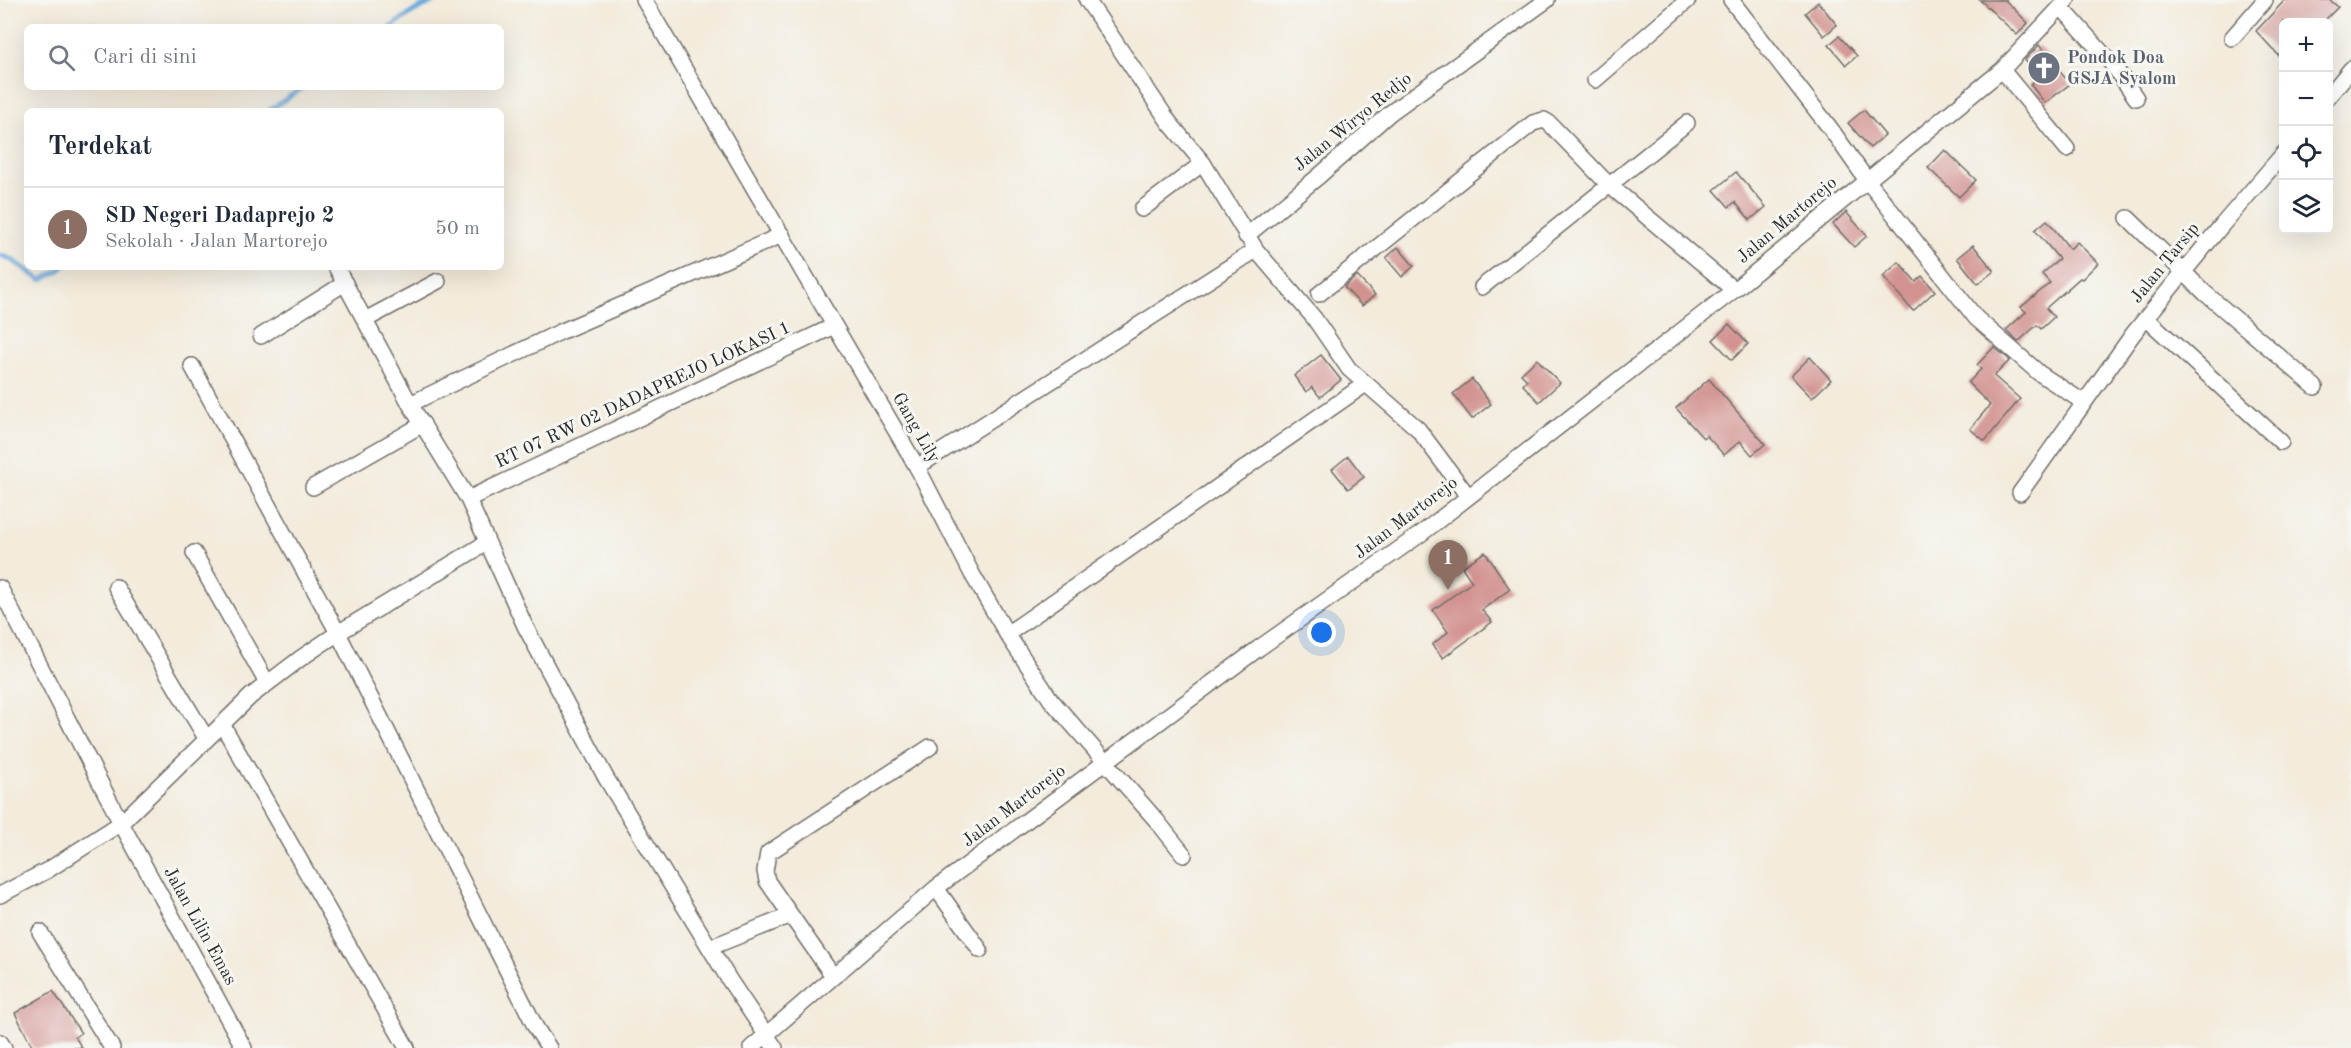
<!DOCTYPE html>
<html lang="id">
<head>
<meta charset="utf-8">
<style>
  :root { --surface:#fff; --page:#f6f6f7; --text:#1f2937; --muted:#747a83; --line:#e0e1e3; --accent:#d1495b }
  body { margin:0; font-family:"Old Standard TT",serif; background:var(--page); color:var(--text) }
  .controls { position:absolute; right:18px; top:18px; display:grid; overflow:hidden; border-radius:9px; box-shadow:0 6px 24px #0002 }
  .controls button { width:54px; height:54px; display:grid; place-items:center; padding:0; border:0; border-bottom:2px solid var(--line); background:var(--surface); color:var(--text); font:30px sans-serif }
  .you { position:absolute; left:1322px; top:633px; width:21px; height:21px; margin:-15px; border:4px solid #fff; border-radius:50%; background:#1a73e8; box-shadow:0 0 0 9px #1a73e833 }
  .badge { display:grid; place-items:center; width:39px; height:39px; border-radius:50%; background:var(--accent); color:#fff; font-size:20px; font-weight:700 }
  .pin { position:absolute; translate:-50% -50px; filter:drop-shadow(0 2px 3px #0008) }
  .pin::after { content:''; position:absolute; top:32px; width:21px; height:18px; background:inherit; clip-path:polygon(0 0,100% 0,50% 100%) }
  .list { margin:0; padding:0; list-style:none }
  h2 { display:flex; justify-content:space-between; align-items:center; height:78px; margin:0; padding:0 24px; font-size:26px }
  h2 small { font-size:20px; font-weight:400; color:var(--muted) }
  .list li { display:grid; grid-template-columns:39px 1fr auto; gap:18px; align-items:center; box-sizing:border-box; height:84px; padding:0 24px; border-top:2px solid var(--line) }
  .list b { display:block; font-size:22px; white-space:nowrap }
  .list p { margin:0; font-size:20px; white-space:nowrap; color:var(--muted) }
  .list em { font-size:20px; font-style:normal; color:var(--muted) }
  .icon { flex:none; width:33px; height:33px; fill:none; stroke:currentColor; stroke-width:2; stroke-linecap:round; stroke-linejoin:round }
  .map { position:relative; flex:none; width:2351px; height:1048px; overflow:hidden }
  .search { position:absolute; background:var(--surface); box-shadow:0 6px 24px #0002; left:24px; top:24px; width:480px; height:66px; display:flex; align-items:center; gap:15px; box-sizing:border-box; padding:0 21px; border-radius:9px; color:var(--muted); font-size:22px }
  .panel { position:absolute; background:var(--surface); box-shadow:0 6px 24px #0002; left:24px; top:108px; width:480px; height:162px; border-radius:9px }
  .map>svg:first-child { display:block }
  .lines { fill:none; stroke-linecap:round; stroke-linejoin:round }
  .stream { stroke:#69a9dc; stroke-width:5 }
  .building { fill:#d29290 }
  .minor-casing { stroke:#716e69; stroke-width:18 }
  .minor { stroke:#fff; stroke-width:15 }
  .labels { text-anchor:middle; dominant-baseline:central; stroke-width:6; stroke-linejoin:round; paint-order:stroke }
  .worship-label { font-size:18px; font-weight:bold; fill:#5b616d; stroke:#f6f6f2; text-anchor:start }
  .street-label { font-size:18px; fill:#2b2b2b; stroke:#f6f6f2 }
</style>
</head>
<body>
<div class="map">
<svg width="2351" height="1048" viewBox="0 0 2351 1048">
  <rect width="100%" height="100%" fill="#f6f6f2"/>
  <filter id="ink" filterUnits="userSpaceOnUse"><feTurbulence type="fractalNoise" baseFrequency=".0167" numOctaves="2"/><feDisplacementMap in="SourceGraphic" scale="12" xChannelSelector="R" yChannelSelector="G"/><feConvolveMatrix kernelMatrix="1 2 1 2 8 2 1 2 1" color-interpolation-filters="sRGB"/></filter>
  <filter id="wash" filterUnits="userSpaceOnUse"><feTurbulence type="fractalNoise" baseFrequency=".008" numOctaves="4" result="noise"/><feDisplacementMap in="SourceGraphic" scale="24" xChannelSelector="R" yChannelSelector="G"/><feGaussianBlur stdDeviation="1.35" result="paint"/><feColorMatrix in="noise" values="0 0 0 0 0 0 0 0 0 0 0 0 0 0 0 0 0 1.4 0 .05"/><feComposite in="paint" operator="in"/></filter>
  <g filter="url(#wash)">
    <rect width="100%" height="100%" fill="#f3ebdb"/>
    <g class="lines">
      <g class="stream">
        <path d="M391,27l23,-16 22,-11"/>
        <path d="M268,111l36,-24"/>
        <path d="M0,255l11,4 30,21 16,-8 6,-5"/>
      </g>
    </g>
    <g id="blocks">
      <g class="building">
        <path d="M1980,0h25l23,23 -11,12z"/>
        <path d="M2285,0h45l8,7 -15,15h-40v38l-27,-29z"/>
        <path d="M1818,2l19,23 -13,11 -19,-23z"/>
        <path d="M1839,36l18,20 -11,9 -17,-20z"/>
        <path d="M2039,45l31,39 -25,19 -15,-19 9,-6 -14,-18z"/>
        <path d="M1864,110l21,25 -15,13 -22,-25z"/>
        <path d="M1945,150l31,30 -17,17 -31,-29z"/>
        <path d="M1736,172l30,35 -16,13 -15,-18 -6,5 -15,-17z"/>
        <path d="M1846,212l21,24 -13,11 -21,-23z"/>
        <path d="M2047,220l23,29 7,-7 21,21 -16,16 -2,-1 -34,30 8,9 -13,12 -4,-4 -19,17 -12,-12 20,-18 -5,-5 29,-24 -8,-9 17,-15 -24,-29z"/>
        <path d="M1973,245l21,26 -16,13 -21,-26z"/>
        <path d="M1398,247l16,19 -12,11 -16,-19z"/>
        <path d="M1899,262l17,20 6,-6 13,15 -22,20 -30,-35z"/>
        <path d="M1357,276l18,19 -13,11 -18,-19z"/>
        <path d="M1729,324l19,20 -16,16 -19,-20z"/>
        <path d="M1994,347l16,13 -16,16 26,23 -35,42 -15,-12 20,-24 -22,-22 13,-14 -4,-4z"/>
        <path d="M1321,355l20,25 -21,17 -8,-10 -6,5 -12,-16z"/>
        <path d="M1810,357l21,23 -19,18 -21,-22z"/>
        <path d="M1537,359l23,24 -21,19 -16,-17 4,-5 -6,-6z"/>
        <path d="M1472,379l19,25 -19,15 -19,-25z"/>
        <path d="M1709,379l56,65 -13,11 -12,-14 -16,14 -18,-20 -3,3 -27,-30z"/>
        <path d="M1348,456l16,21 -16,12 -16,-20z"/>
        <path d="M1485,552l25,37 -28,21 10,12 -49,36 -11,-13 16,-13 -15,-22 39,-28 -10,-15z"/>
        <path d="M53,991l28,42 -6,4 7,11h-49l-18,-35z"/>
      </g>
    </g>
  </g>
  <g filter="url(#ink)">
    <use href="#blocks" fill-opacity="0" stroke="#716e69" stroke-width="1.5"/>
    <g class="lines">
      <defs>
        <g id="minor">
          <path d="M644,0l273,467 55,107 35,60 44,66 106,121 27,34"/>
          <path d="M1087,0l82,122 34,41 53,87 58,68 35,51 69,60 50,67"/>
          <path d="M1731,0l99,128 36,51 110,139 63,55 44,29"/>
          <path d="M2061,7l52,58 23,33"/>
          <path d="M2232,38l33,-38"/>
          <path d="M2002,70l65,79"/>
          <path d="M1595,80l93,-80"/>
          <path d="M2328,97l23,-28"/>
          <path d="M1142,209l61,-46"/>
          <path d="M2128,218l77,75 110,94"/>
          <path d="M1246,236l73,-60 71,-63 157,-113"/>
          <path d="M336,267l74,137 58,95 57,127 81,152 124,203 45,67"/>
          <path d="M1482,287l205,-164"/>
          <path d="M1319,294l214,-171 11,-3 5,3 59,61 126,106"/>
          <path d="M2146,318l135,124"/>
          <path d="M365,320l73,-39"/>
          <path d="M261,336l84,-53"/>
          <path d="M192,366l146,267 198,395 13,20"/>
          <path d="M410,404l150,-72 222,-97"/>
          <path d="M917,467l339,-217"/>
          <path d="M313,487l110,-63"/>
          <path d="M2020,493l113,-159 89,-109 62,-72"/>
          <path d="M468,499l366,-173"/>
          <path d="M194,553l73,130"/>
          <path d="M116,587l90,151"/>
          <path d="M0,588l121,235 123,225"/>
          <path d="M1007,634l357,-249"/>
          <path d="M222,724l185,324"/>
          <path d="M936,888l44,62"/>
          <path d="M0,895l48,-25 73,-47 130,-127 50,-38 37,-25 148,-90"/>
          <path d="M40,932l72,116"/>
          <path d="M711,947l78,-31"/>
          <path d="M833,976l-66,-95 -2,-10 3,-18 162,-106"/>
          <path d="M0,1042l4,6"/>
          <path d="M751,1048l185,-160 323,-240 163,-115 312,-243 268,-220 65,-70"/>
        </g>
      </defs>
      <use href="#minor" class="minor-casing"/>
      <use href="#minor" class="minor"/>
    </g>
  </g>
  <defs>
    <symbol id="church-disc" viewBox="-11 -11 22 22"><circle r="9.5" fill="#6b7280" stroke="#f6f6f2"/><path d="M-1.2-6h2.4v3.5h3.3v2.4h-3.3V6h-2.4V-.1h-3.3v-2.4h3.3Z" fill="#fff"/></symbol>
  </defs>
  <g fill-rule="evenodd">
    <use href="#church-disc" x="2025" y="49" width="38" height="38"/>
  </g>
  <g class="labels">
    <g class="worship-label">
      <text x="2067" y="58">Pondok Doa<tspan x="2067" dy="21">GSJA Syalom</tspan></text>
    </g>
    <g class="street-label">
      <text transform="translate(1353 122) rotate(-39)">Jalan Wiryo Redjo</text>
      <text transform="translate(1787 220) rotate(-40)">Jalan Martorejo</text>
      <text transform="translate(2165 263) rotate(-51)">Jalan Tarsip</text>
      <text transform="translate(643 395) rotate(-25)">RT 07 RW 02 DADAPREJO LOKASI 1</text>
      <text transform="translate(916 428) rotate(60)">Gang Lily</text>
      <text transform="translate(1406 518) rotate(-37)">Jalan Martorejo</text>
      <text transform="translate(1014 806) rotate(-37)">Jalan Martorejo</text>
      <text transform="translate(200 926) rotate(61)">Jalan Lilin Emas</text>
    </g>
  </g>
</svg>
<div class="controls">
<button>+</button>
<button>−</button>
<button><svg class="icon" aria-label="locate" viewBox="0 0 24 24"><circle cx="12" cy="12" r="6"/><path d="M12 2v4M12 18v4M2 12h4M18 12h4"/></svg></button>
<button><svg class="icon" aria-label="layers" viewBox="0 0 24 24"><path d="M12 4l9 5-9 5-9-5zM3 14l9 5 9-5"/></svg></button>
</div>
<div class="you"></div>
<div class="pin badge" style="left:1448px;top:590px;background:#8d6e63">1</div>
<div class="search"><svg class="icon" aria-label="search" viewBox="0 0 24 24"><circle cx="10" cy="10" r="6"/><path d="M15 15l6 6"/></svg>Cari di sini</div>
<section class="panel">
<h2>Terdekat<small></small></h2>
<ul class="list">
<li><span class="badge" style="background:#8d6e63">1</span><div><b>SD Negeri Dadaprejo 2</b><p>Sekolah · Jalan Martorejo</p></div><em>50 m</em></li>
</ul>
</section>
</div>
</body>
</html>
